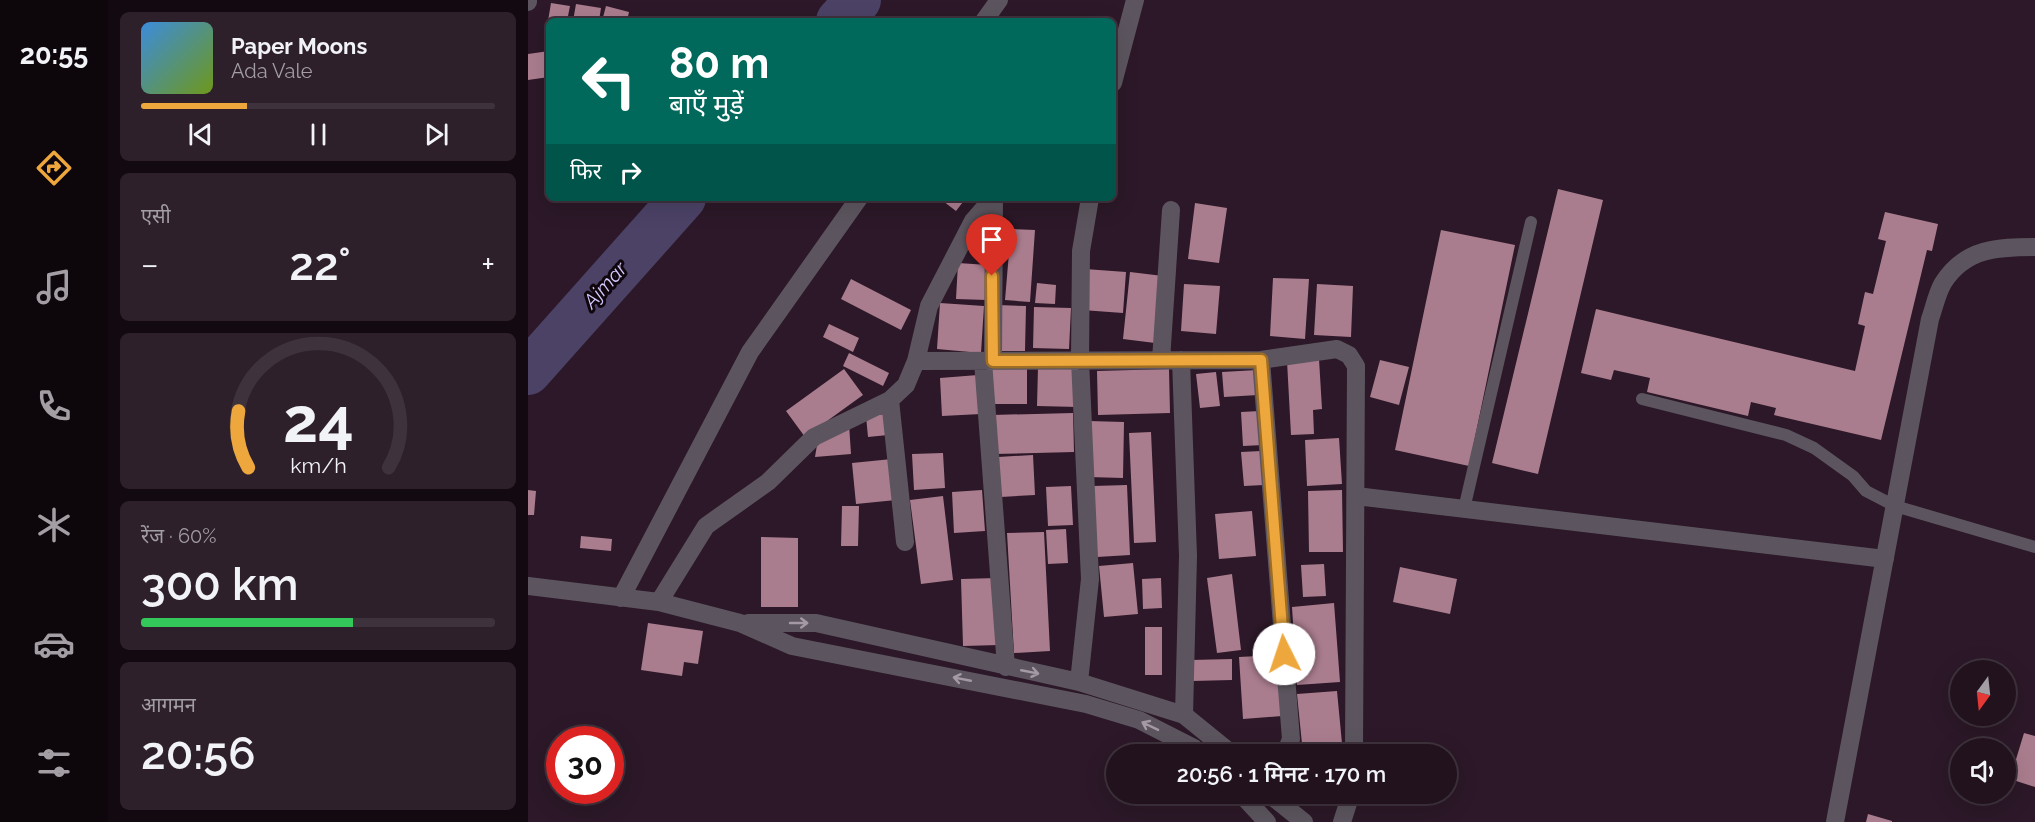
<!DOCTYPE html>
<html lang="hi">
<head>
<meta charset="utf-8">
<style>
	body { margin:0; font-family:Raleway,"Noto Sans Devanagari",sans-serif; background:#2d202b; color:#f1f3f6; height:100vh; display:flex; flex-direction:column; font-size:22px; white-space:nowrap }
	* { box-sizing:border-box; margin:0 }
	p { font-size:20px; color:#a29ea4 }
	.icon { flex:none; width:33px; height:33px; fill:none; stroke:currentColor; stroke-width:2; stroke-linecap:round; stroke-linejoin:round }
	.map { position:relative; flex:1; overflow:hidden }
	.panel { display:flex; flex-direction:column; gap:12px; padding:12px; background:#120a10; width:420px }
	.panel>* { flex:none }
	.hud { position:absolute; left:18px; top:18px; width:570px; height:183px; border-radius:9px; box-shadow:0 6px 24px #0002,0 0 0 2px #3e323c; background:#00695c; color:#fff; overflow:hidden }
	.needle { width:39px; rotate:195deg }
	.tools { position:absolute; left:1422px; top:660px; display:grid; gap:12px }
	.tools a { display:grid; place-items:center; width:66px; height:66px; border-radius:50%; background:#21121e; box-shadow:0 6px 24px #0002,0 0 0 2px #3e323c; font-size:30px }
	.speed { position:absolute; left:18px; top:726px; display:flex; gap:12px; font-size:30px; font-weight:700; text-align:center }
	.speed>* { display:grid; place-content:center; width:78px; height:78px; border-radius:50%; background:#21121e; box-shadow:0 6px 24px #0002,0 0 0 2px #3e323c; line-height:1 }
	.speed .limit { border:9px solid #d22; background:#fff; color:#111 }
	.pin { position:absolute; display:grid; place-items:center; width:51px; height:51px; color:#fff; margin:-62px -26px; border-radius:50% 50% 50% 0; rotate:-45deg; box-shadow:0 0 6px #0007 }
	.pin .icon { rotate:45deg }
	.me { position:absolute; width:66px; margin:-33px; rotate:356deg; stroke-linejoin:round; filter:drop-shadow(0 0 4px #0008) }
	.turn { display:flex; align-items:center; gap:21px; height:126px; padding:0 24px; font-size:27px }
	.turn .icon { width:78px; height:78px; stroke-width:2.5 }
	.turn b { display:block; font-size:42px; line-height:51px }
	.then { display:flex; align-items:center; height:57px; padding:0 24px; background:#0003; gap:12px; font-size:22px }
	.big { font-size:45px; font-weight:600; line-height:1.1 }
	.panel .tile { flex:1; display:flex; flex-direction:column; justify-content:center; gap:9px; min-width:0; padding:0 21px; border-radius:9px; background:#2d202b }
	.panel .dial { align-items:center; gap:0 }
	.dial svg { height:156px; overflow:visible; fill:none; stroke:#3e323c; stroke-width:7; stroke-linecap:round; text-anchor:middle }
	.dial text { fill:#f1f3f6; stroke:none }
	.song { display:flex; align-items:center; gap:18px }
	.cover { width:72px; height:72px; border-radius:9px; background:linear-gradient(135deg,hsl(210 70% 55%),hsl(80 70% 35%)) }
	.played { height:6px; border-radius:3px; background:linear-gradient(90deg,#eea73c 30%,#3e323c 30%) }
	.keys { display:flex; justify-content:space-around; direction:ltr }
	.heat { display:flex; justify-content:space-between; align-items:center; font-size:33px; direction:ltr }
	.charge { height:9px; border-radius:4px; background:linear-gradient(90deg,#34c759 60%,#3e323c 0) }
	.trip { position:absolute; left:578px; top:744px; width:351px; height:60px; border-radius:30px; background:#21121e; box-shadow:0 6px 24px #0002,0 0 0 2px #3e323c; font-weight:600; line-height:60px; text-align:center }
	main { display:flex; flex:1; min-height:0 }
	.tab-bar { display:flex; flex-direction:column; width:108px; justify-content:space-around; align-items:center; background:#0d070c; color:#a29ea4 }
	.tab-bar .icon { width:42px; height:42px }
	.tab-bar .selected { color:#eea73c }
	.tab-bar b { font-size:27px; color:#f1f3f6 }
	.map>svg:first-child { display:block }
</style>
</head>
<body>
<main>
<nav class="tab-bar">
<b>20:55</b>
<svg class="icon selected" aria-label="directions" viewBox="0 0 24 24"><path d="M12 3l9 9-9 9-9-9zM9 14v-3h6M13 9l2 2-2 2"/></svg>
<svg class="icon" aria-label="music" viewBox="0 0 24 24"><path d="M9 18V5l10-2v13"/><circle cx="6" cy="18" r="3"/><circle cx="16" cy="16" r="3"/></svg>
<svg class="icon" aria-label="phone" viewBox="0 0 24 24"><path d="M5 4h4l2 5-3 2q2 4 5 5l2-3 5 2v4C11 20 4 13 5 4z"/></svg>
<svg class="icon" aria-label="climate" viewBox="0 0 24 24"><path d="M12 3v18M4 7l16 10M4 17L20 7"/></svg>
<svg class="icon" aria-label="car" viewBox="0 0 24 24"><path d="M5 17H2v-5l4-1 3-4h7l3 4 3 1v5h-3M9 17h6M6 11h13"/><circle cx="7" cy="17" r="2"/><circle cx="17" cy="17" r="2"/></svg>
<svg class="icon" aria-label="filters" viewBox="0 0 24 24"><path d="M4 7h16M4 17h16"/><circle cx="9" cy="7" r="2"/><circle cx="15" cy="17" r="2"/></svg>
</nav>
<section class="panel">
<div class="tile">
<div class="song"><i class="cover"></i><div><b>Paper Moons</b><p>Ada Vale</p></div></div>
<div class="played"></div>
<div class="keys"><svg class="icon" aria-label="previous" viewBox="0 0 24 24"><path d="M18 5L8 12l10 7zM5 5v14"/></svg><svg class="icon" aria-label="pause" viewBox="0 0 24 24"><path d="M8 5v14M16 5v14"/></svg><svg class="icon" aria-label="next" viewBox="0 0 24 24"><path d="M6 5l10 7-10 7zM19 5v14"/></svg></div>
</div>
<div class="tile"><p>एसी</p>
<div class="heat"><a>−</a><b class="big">22°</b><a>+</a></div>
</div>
<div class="tile dial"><svg viewBox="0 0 100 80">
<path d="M14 69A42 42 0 1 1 86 69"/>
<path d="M14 69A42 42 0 0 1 9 40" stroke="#eea73c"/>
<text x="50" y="56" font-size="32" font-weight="700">24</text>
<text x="50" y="72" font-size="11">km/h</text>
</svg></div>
<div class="tile"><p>रेंज · 60%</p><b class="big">300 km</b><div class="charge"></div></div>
<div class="tile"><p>आगमन</p><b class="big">20:56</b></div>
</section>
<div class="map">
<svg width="1507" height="822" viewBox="0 0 1507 822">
	<rect width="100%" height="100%" fill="#2c1828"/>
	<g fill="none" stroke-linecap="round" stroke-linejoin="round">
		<path stroke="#4b4266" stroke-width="46" d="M311,21L330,0
			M0,372L155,198"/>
	</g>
	<path fill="#aa7d8e" d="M23,3L42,6L39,21H20Z
		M48,4L73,8L71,21H45Z
		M78,6L101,12L99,21H74Z
		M21,51V77L0,80V54Z
		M1030,189L1075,200L1010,474L964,463Z
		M411,198H438L428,211Z
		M667,203L699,208L691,263L660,259Z
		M1357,212L1410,224L1404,251L1399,250L1353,440L1246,415L1248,408L1223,402L1220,416L1119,392L1122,378L1086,370L1083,380L1053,373L1068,309L1327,371L1337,326L1330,324L1337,292L1345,294L1358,241L1350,239Z
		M483,229L507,230L502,302L477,300Z
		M913,230L987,245L941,466L867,450Z
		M430,263L460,265L459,300L428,299Z
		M557,269L598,272L595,313L554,310Z
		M602,272L635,276L627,343L595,339Z
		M745,278L781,279L777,339L742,336Z
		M323,279L383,310L373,330L313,299Z
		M509,283L528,285L527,304L507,303Z
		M656,284L692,286L688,334L653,331Z
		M789,284L825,286L823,337L786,335Z
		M412,303L456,306L453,353L409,349Z
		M469,305L498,306L497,351H468Z
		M506,307L543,308L541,349L505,348Z
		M301,324L331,338L325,352L295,337Z
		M321,353L361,373L355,386L315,366Z
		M791,359L794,409L785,410L786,434L763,435L759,361Z
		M852,360L881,367L871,405L842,397Z
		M459,365H499V404H461Z
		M510,367H550V407L509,406Z
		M316,369L335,395L277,437L258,411Z
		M641,369L642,413L570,415L569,371Z
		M729,370L730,395L696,397L694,372Z
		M688,372L692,406L672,408L668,374Z
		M450,375L453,414L414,416L412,378Z
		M732,411L735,445L715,446L713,412Z
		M545,413L546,452L465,454L464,415Z
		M358,414L360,435L340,437L338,416Z
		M561,421L596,422L595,478L560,477Z
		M321,424L323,454L287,457L290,439Z
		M623,432L628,542L606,543L601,433Z
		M811,438L814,484L779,486L777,440Z
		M733,451L736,485L716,486L713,452Z
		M415,453L417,488L386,490L384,454Z
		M505,455L507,495L473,497L470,457Z
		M364,459L368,500L328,504L324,463Z
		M599,485L602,555L569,557L565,486Z
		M543,486L545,525L520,526L518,487Z
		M0,490L8,491L6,515H0Z
		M454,490L457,531L426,533L424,492Z
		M814,490L815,552H781L780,491Z
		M415,496L425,580L393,584L382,500Z
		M314,506H331L330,546H313Z
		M724,511L728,556L691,559L687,514Z
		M538,529L540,563L520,564L518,530Z
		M516,532L522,651L486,653L479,533Z
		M53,536L84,539L83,551L52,548Z
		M233,537L270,538V607H233Z
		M605,563L610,614L576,617L571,566Z
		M796,564L798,596L775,597L773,565Z
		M872,567L929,579L922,614L865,602Z
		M704,574L713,650L689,653L679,578Z
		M469,578L471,645L435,646L433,579Z
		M633,578L634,608L615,609L614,579Z
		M806,603L812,682L769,685L764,607Z
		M120,623L175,631L170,664L156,662L154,676L113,670Z
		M617,627H634V675H617Z
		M749,655L754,716L715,719L711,657Z
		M704,659V680L664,681L663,660Z
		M809,691L815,754H775L769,694Z
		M1496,733L1507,736V787L1482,779Z
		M1340,814L1364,821V822H1338Z"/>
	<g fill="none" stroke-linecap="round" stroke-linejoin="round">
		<path stroke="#5c555f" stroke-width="12" d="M1114,399L1258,435L1286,448L1325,476L1338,491L1367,506L1507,547
			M936,509L1003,222"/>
		<path stroke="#5c555f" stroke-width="18" d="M0,2V0
			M456,21L471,0
			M585,83L607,0
			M633,360L643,210
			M653,360L660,556L656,715
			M733,360L763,739L757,754
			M388,361L401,306L445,221L465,198
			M455,361L478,667
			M465,361L466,198
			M362,400L377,542
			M828,496L1357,559
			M0,586L131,602L212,623L264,646L558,704L611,720L666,748L673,754
			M93,598L222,352L331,198
			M131,602L178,526L240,482L286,437L362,400L378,385L388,361L733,360L809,349L821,355L828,366L826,754
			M220,623H288L551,682L656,715L704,754
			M551,682L562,579L552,360L553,251L562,198
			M713,794L739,822
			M741,794L776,822
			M814,822L823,794
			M1307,822L1402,319C1406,308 1409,293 1415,283C1437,248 1470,247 1507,247"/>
	</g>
	<defs><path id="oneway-shaft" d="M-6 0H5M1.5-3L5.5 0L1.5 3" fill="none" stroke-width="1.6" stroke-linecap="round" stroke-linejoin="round" transform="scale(1.5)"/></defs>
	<g stroke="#a499a4">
		<use href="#oneway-shaft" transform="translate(271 623)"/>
		<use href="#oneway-shaft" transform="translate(502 672) rotate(11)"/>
		<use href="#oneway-shaft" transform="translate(434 679) rotate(-169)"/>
		<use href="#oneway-shaft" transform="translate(622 726) rotate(-154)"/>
	</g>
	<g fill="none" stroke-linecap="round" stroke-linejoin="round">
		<defs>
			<path id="route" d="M464,276L465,361L733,360L756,654"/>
		</defs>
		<use href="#route" stroke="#9b6d27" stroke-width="15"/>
		<use href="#route" stroke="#eea73c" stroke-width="10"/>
	</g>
	<g text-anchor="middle" stroke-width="6" stroke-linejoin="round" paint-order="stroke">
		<g font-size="20" font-style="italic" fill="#d5c9fd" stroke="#0f070d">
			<text transform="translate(77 285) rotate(-48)" y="7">Ajmar</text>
		</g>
	</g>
</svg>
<div class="tools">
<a><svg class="needle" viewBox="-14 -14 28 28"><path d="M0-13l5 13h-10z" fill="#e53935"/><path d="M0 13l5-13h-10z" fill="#a29ea4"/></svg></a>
<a><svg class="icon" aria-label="sound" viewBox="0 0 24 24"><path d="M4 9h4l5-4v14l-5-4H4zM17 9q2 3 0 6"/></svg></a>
</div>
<div class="speed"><div class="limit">30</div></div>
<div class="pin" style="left:464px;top:276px;background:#d93025"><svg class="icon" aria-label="arrive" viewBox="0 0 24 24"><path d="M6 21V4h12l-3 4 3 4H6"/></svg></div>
<svg class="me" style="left:756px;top:654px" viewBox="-20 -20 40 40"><circle r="19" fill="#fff"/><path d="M0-13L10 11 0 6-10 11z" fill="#eea73c"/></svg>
<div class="trip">20:56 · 1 मिनट · 170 m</div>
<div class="hud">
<div class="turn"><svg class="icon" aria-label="left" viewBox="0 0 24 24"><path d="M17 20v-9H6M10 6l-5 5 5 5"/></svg><div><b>80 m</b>बाएँ मुड़ें</div></div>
<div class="then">फिर<svg class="icon" aria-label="right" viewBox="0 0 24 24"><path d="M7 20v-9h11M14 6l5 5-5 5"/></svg></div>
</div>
</div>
</main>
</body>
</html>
